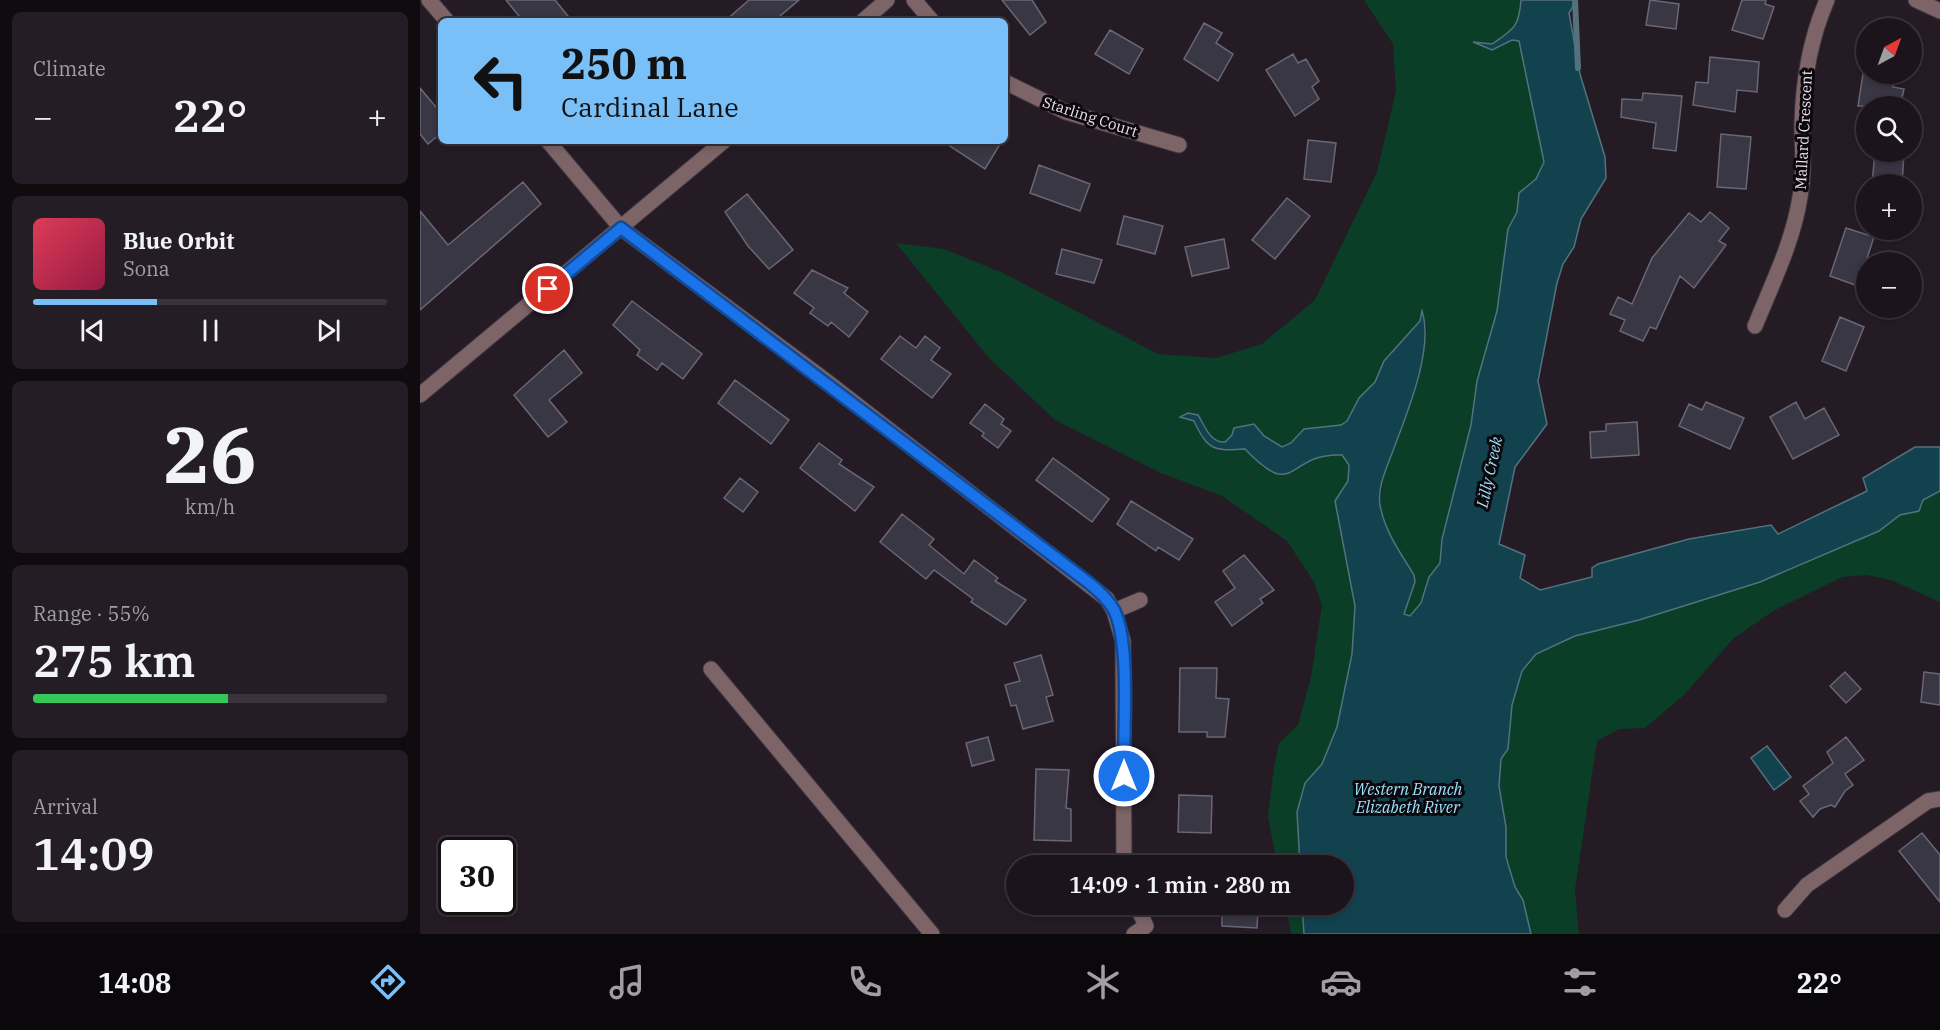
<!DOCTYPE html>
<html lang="en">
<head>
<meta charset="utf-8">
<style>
	body { margin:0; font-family:"IBM Plex Serif",serif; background:#251d25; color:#f1f3f6; height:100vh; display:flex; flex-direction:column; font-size:22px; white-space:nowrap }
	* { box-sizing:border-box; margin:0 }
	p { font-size:20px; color:#a09ea3 }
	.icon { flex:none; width:33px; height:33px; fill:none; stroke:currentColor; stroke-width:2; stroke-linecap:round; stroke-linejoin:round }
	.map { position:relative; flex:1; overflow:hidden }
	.sheet { display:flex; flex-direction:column; gap:12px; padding:12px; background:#0f0b0f; width:420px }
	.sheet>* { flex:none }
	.top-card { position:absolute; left:18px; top:18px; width:570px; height:126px; border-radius:9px; box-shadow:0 3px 9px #0003,0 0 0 2px #3a333b; background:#79bff8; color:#111; overflow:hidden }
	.needle { width:39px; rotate:41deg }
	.controls { position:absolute; left:1436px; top:18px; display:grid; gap:12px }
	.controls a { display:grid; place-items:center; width:66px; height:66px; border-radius:50%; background:#1c141c; box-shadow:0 3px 9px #0003,0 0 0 2px #3a333b; font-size:30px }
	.speed { position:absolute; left:18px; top:837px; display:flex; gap:12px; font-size:30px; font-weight:700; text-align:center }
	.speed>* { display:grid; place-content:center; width:78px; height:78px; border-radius:50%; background:#1c141c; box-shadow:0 3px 9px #0003,0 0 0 2px #3a333b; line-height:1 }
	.speed .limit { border:3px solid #111; border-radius:9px; background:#fff; color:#111 }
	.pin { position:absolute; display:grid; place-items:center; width:51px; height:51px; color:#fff; margin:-26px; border:3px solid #fff; border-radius:50%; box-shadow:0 2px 6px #0007 }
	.me { position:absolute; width:66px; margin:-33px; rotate:0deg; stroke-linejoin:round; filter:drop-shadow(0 0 4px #0008) }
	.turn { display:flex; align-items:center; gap:21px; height:126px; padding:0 24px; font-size:27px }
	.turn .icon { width:78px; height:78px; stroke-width:2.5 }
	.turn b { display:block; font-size:42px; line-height:51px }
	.big { font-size:45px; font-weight:600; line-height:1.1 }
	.sheet .widget { flex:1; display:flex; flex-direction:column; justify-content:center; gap:9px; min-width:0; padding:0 21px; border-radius:9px; background:#251d25 }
	.sheet .dial { align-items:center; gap:0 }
	.dial b { font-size:78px; line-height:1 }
	.song { display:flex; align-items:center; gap:18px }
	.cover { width:72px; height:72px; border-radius:9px; background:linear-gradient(135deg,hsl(350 70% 55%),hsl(340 70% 35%)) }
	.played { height:6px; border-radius:3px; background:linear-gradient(90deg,#79bff8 35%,#3a333b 35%) }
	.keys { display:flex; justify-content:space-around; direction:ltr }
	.heat { display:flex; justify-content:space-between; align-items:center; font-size:33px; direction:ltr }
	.charge { height:9px; border-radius:4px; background:linear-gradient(90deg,#34c759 55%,#3a333b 0) }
	.trip { position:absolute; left:586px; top:855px; width:348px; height:60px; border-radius:30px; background:#1c141c; box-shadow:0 3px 9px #0003,0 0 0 2px #3a333b; font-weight:600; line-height:60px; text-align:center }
	.menu { display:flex; height:96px; justify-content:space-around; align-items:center; background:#0b080b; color:#a09ea3 }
	.menu .icon { width:42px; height:42px }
	.menu .current { color:#79bff8 }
	.menu b { font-size:27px; color:#f1f3f6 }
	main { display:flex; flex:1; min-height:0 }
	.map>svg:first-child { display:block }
</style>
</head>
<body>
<main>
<section class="sheet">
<div class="widget"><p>Climate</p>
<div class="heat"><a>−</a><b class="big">22°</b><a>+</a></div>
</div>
<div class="widget">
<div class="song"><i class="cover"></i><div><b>Blue Orbit</b><p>Sona</p></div></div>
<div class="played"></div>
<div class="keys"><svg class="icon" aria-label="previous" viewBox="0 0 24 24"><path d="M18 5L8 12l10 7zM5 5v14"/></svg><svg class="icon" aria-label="pause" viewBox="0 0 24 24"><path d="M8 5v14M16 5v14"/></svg><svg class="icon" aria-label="next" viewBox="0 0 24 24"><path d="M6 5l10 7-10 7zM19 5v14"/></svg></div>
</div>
<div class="widget dial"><b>26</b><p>km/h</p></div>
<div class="widget"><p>Range · 55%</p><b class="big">275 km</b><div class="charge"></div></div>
<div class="widget"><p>Arrival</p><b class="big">14:09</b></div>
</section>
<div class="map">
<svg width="1520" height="934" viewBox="0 0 1520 934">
	<rect width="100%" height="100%" fill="#251b25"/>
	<path fill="#0a3e27" d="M944,0H1101C1099,28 1094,29 1072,44L1056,42L1072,50L1092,40H1099L1124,162L1116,179L1099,193L1097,212L1088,229L1077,310L1057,381L1051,425L1022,539L1020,563L1009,577L1001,604L989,616L984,614L995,582L994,575L967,532L960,503L964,475L985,420L1000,367L1007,327L1002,312L1000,321L964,361L955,382L939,398L927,421L921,425L884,429L871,443L862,447L844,436L834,424L812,435L805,442C790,443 785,426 778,415L761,417L774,421L782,438L799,451L825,449L843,468L866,475C885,463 899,454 922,455L929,465L928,481L915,501L935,606L932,655L917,727L902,764L885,783L877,812L880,865H857L848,816L854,767L859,743L878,725L891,677L902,605L894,582L867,541L802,496L741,473L635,420L569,358L476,243L524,249L583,273L738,354L796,358L842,344L895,300L957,172L976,91L973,44Z
		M1520,491V602L1471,580L1447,575L1422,577L1353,611L1313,639L1264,695L1225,728L1199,729L1177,741L1155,890L1159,934H1111L1103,900L1095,887L1086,857V827L1079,786L1081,759L1088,749L1092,705L1102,671L1116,654L1155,636L1219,620L1340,582L1459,531L1480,515L1499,511L1503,500Z
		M866,905H882L884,934H871Z"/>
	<path fill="#13424f" stroke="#53727d" stroke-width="1.5" d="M1101,0H1157L1149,13L1160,74L1185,157L1186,178L1161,219L1154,247L1143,264L1137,283L1118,381L1127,424L1095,467L1079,544L1105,555L1100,578L1120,590L1172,577V568L1178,564L1269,539L1351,525L1358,534L1447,491L1443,478L1495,447H1520V491L1503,500L1499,511L1480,515L1459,531L1340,582L1219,620L1155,636L1116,654L1102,671L1092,705L1088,749L1081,759L1079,786L1086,827V857L1095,887L1103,900L1111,934H884L882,905L924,904V866L880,865L877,812L885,783L902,764L917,727L932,654L935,606L915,501L928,481L929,465L922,455C866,452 877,504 825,449C794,451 788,451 774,421L760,417L768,413L778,415C785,426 790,443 805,442L812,435L814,428L834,424L844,436L862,447L871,443L884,429L921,425L927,421L939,398L955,382L964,361L1000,321L1002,311C1014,348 988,411 974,448C968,465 957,486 960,505C965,532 980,552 994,575L995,582L984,614L990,616L1001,603L1009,577L1020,563L1022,539L1051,425L1057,381L1077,311L1088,229L1097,212L1099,193L1116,179L1124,162L1099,41L1092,40L1072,50L1053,42L1072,44C1094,29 1099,27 1101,0Z
		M1347,746L1371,777L1354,790L1331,758Z"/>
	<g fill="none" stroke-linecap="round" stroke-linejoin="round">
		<path stroke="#53727d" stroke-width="6" d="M1155,0L1158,68"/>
	</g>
	<path fill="#3a3745" stroke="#696675" stroke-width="1.5" d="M86,0H135L152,21H103Z
		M329,0H379L354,21H305Z
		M582,0H612L626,22L610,35Z
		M1230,0L1259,4L1256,29L1226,25Z
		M1322,0H1346L1345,4L1354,7L1343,39L1312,30Z
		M784,23L802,33L796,43L813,54L798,81L764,59Z
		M690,30L723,49L709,74L675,54Z
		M873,54L878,63L886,59L899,81L892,87L899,99L875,116L846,70Z
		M1290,57L1339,62L1337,92L1317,90L1315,112L1273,105L1276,82L1288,83Z
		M1443,74H1475L1473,87L1484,89L1480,106H1438Z
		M0,88L21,113V133L8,144L0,134Z
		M1223,93L1262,96L1256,151L1233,148L1236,123L1201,117L1202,99L1222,100Z
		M1301,134L1331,137L1326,189L1297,187Z
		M888,140L916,143L911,182L884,179Z
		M522,141H582L565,169Z
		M1455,152L1484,153L1482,184H1452Z
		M619,165L670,184L660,211L610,193Z
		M103,182L121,204L0,310V211L28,245Z
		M327,194L373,250L349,269L328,246L305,212Z
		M867,198L890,216L855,259L832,240Z
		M1290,212L1309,228L1299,241L1306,245L1274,288L1260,276L1236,329L1230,327L1223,341L1200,331L1205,320L1190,314L1198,297L1212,304L1232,258L1269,213L1281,222Z
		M704,216L743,226L735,254L697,244Z
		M1426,228L1454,237L1438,286L1410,276Z
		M804,239L809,268L772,276L765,247Z
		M642,249L682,260L674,283L636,274Z
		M392,270L428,288L424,293L448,312L429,337L411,322L408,326L390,313L394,308L374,293Z
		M212,301L282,354L263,379L242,363L237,370L217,355L220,350L193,325Z
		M1420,317L1444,327L1426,371L1402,361Z
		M480,336L496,348L505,336L520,348L511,360L531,374L512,398L461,359Z
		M144,350L162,373L129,400L147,422L128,437L94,395Z
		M315,380L369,420L351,444L298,403Z
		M1286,402L1324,418L1310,449L1259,426L1269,404L1282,410Z
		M1376,402L1385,419L1404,408L1419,435L1373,459L1350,417Z
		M565,404L584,419L581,424L591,431L578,448L562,436L564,433L550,423Z
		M1217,422L1219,455L1171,458L1170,432L1186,431V424Z
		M399,443L422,460L419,464L454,487L435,511L380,468Z
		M633,458L689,499L672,522L616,480Z
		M320,478L338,492L323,512L304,498Z
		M711,501L773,539L759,560L738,547L736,551L697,524Z
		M482,514L514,539L509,545L544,574L554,560L578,578L575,581L606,600L586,625L551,602L553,599L514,570L506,579L460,542Z
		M824,555L854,590L840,599L843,603L812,626L795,602L815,588L803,571Z
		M621,655L633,695L626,697L633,721L603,729L596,705L591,706L585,685L600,681L594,663Z
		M760,668H797L796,698L809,699L805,737H787V732H759Z
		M1425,672L1441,689L1426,703L1410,686Z
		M1504,672L1520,674V705L1501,702Z
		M568,737L574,760L552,766L546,743Z
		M1426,737L1444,760L1425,774L1433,785L1425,791L1415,807L1411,805L1400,809L1393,817L1380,801L1389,794L1383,786L1413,763L1407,752Z
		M616,769L649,770L646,808L651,809V841L614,840Z
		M759,795L792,796L791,833L758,832Z
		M1502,833L1520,855V902L1479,851Z
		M802,904H832V910H838L837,928L802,926Z"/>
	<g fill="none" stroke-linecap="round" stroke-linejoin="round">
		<defs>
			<path id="minor" d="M9,0L27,21
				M494,0L512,21
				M1496,0L1520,11
				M443,21L467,0
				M585,82L646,112L759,145
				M128,141L201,228L405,380L687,599L694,611L703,641L704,866
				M1335,326C1352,284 1373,242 1380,197C1385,172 1382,149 1382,124C1383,82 1390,39 1407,0
				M0,395L304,141
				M694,611L720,600
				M291,669L512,934
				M1365,910L1387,885L1508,801L1520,799
				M714,934L726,926L716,904"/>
		</defs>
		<use href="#minor" stroke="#403740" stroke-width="17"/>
		<use href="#minor" stroke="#7c6467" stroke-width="15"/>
	</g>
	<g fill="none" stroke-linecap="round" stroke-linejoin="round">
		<defs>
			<path id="route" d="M128,289L201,228L669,583C679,591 688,599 694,610C711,643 703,735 704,776"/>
		</defs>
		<use href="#route" stroke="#114b97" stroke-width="15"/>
		<use href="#route" stroke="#1a73e8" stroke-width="10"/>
	</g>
	<g text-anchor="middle" stroke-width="6" stroke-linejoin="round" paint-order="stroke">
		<g font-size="15" fill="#e8e1e8" stroke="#0b070c">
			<text transform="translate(670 117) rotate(18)" y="5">Starling Court</text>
			<text transform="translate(1384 130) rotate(-87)" y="5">Mallard Crescent</text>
		</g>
		<g font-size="16" font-style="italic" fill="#9ae2fa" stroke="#0b070c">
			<text transform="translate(1069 472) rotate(-78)" y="6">Lilly Creek</text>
			<text x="988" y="795">Western Branch<tspan x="988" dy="18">Elizabeth River</tspan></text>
		</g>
	</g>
</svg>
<div class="controls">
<a><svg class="needle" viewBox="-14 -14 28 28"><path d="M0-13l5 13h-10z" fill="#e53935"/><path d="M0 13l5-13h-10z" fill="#a09ea3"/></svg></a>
<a><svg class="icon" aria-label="search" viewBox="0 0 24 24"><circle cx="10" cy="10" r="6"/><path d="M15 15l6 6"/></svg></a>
<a>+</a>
<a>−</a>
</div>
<div class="speed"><div class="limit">30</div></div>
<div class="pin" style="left:128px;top:289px;background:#d93025"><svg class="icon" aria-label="arrive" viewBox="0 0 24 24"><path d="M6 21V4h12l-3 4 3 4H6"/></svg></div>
<svg class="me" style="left:704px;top:776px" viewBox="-20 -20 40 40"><circle r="17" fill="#1a73e8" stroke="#fff" stroke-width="3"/><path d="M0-11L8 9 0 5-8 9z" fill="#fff"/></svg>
<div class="trip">14:09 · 1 min · 280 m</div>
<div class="top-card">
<div class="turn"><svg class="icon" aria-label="left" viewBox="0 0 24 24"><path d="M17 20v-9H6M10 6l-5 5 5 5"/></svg><div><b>250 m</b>Cardinal Lane</div></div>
</div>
</div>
</main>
<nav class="menu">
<b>14:08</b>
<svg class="icon current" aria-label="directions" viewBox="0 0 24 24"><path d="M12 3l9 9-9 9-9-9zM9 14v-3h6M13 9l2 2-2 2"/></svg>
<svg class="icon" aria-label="music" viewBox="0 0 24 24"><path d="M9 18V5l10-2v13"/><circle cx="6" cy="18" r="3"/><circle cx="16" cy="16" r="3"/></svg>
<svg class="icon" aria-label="phone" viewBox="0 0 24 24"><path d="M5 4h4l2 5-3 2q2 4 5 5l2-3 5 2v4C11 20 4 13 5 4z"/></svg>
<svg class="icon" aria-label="climate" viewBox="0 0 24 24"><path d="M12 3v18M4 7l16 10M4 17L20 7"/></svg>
<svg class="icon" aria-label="car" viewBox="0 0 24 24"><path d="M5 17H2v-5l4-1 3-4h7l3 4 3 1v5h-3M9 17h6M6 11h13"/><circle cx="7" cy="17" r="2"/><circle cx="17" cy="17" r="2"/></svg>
<svg class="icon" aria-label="filters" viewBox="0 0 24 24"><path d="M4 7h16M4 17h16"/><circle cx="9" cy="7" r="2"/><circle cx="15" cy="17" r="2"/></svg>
<b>22°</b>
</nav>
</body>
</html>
